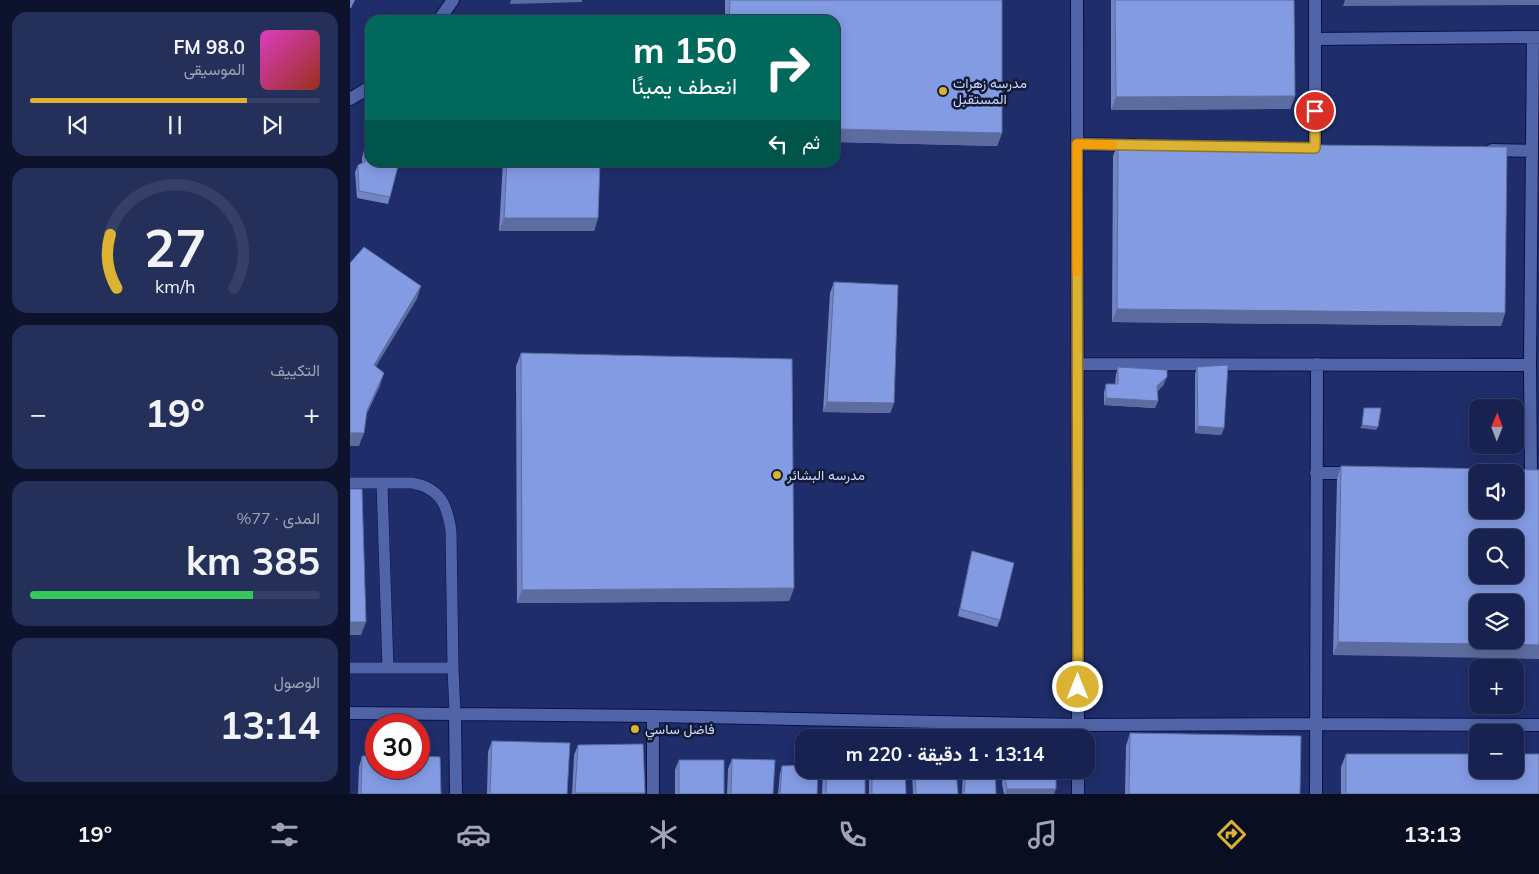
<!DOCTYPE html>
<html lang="ar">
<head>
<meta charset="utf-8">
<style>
	body { margin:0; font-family:Mulish,Vazirmatn,sans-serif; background:#242f5a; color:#f1f3f6; direction:rtl; height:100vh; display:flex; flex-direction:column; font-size:19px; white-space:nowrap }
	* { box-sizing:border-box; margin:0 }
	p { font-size:16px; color:#9ea4b7 }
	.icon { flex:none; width:28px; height:28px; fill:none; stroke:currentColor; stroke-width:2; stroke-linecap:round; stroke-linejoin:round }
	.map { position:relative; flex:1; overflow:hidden; direction:ltr }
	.drawer { display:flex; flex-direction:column; gap:12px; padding:12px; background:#0d132c; width:350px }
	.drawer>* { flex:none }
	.hud { position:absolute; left:15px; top:15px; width:475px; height:152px; border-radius:15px; box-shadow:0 2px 12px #0003,0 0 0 1px #363f67; direction:rtl; background:#00695c; color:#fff; overflow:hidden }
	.needle { width:32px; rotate:1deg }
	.controls { position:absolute; left:1119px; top:399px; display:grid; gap:10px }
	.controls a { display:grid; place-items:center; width:55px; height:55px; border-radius:10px; background:#172250; box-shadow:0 2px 12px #0003,0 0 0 1px #363f67; font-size:25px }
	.speed { position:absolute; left:15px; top:714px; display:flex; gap:10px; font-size:25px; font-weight:700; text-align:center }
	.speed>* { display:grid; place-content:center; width:65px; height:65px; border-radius:50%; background:#172250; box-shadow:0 2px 12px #0003,0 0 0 1px #363f67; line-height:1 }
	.speed .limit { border:8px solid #d22; background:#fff; color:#111 }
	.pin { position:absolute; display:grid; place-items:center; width:42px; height:42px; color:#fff; margin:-21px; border:2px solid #fff; border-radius:50%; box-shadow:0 1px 5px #0007 }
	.me { position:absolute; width:55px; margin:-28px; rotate:0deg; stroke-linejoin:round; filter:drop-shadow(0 0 4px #0008) }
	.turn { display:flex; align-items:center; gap:18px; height:105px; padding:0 20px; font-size:22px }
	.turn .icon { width:65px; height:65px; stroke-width:2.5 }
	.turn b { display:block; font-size:35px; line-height:42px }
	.then { display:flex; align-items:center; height:48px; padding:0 20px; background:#0003; gap:10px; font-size:19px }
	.big { font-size:38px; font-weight:700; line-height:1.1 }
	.drawer .tile { flex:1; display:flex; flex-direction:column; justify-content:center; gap:8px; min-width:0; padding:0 18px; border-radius:15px; background:#242f5a }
	.drawer .dial { align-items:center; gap:0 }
	.dial svg { height:130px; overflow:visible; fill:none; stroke:#363f67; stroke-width:7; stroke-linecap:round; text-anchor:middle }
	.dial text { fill:#f1f3f6; stroke:none }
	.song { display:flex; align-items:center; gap:15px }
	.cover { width:60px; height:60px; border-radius:8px; background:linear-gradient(135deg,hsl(310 70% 55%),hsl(10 70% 35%)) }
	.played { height:5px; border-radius:2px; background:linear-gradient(90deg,#dcb233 75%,#363f67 75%) }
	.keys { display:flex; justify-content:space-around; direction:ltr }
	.heat { display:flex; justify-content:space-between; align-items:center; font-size:28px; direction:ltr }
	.charge { height:8px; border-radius:4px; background:linear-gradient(90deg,#34c759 77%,#363f67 0) }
	.trip { position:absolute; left:445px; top:729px; width:300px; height:50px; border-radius:15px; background:#172250; box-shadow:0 2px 12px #0003,0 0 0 1px #363f67; font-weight:700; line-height:50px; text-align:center; direction:rtl }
	.menu { display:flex; height:80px; justify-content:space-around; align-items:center; background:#090e20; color:#9ea4b7 }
	.menu .icon { width:35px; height:35px }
	.menu .active { color:#dcb233 }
	.menu b { font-size:22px; color:#f1f3f6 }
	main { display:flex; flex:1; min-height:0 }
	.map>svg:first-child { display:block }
</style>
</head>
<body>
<main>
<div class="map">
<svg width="1189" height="794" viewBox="0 0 1189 794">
	<rect width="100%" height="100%" fill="#1f2d6a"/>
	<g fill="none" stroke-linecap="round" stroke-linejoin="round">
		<defs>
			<path id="service" d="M0,483H62C90,488 97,504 101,531L103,668
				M32,483L38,668
				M0,668H103L105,713"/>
			<path id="minor" d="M727,0L728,738
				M965,0V148
				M89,20L103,0
				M965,39L1189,37
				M0,99L20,87
				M727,144L784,145
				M1142,150L1182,151
				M727,364L1180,365
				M1181,472L1180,365L1183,37
				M966,473H1006
				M0,713L303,716L728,725L966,724L1189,725
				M105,713L106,794
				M728,770V794
				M303,794V716
				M966,794L967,364"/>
		</defs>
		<use href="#service" stroke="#0a114d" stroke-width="12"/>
		<use href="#minor" stroke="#0a114d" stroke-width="14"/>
		<use href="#service" stroke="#5064a7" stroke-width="11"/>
		<use href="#minor" stroke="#5064a7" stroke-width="12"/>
	</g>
	<path fill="#7185c2" d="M0,0H5L1,8H0Z
		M375,0H652V133L647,146L485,142V20H375Z
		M761,0H944L945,96L940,109L761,110Z
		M768,143L1155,313L1151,326L762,322L763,156Z
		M14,151L40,197L38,204L7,198L5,172L8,165L12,163V158Z
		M153,162H250L248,218L244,231H149Z
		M484,282L544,403L540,413L473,412L480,293Z
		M171,353L444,588L439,601L167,603L166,366Z
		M768,367L814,384L808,391V401L805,408L754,405V392L756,384H765L766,374Z
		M847,367L874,428L871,435L845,433V374Z
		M991,466L1189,470L983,655L987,479Z
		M622,551L650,620L647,627L608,616L620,558Z
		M780,733L950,794H775L776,746Z
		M142,741L217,794H137L138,752Z
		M228,745L295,793L294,794H222L224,755Z
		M996,754L1189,794H991V767Z
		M12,756L91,794H8L9,767Z
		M382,759L423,794H377L378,769Z
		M329,760L374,794H325V770Z
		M432,766L467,794H428L430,773Z
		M473,770H515V794H472Z
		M519,770H555L556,794H519Z
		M562,770H606L608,794H563Z
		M613,770H645L646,794H612Z
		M653,770H706L704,794H654L652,784Z"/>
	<path fill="#5c6c9e" d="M161,0H232V2L160,4Z
		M995,0H1189V5L993,6Z
		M945,96L940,109L761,110L766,97Z
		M485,129L652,133L647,146L485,142Z
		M154,218H248L244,231H149Z
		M71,286L67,299L19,378L24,365Z
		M767,309L1155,313L1151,326L762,322Z
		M34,373L30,386L12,424L17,411Z
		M817,377L814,384L805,393L807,386Z
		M756,398L808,401L805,408L754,405Z
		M477,402L544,403L540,413L473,412Z
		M1012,425L1028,427L1026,430L1010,428Z
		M848,426L874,428L871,435L845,433Z
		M0,433H14L9,446H0Z
		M444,588L439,601L167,603L172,590Z
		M0,622H16L11,635H0Z
		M988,642L1189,645V659L983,655Z
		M657,789H706L704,794H655Z
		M225,793H295L294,794H224Z"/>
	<path fill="#839be2" stroke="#5c6c9e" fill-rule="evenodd" d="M380,0H652V133L485,129V20H379Z
		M765,0H944L945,96L766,97Z
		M768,143L1157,147L1155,313L767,309Z
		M14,151L20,152V162H49L40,197L9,191L8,165L15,162Z
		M157,162H250L248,218H154Z
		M14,247L71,286L24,365L34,373L17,411L14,433H0V263Z
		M484,282L548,285L544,403L477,402Z
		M171,353L442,359L444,588L172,590Z
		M878,365L874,428L848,426L847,367Z
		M768,367L817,370V377L807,386L808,401L756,398V384H768Z
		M1014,408H1031L1028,427L1012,425Z
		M991,466L1189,470V645L988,642ZM1128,472H1165V510H1128ZM1128,538H1165V575H1128ZM1128,602H1165V640H1128Z
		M0,489H12L16,622H0Z
		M622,551L664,563L650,620L610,609Z
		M780,733L951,736L950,794H779Z
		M462,734L509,736V738H462Z
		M142,741L220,743L217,794H140Z
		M293,744L295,793H225L228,745Z
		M996,754H1128V770H1165V754H1189V794H996Z
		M12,756H26V768H69V756L90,757L91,794H11Z
		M382,759L425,760L423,794H381Z
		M329,760H374V794H329Z
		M454,765V770H468L467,794H430L432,766Z
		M477,770H515V794H476Z
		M522,770H555L556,794H522Z
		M565,770H606L608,794H566Z
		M616,770H645L646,794H614Z
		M655,770H706V789H657L655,777Z"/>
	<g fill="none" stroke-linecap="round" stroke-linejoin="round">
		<defs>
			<path id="route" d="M728,687L727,144L965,148V111"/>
		</defs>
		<use href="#route" stroke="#8f7421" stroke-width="12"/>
		<use href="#route" stroke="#dcb233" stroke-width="9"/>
		<path stroke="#f59e0b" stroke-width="9" d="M727,272V144L763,145"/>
	</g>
	<g fill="#dcb233" stroke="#121a35" stroke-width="2">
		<circle cx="593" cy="91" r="5"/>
		<circle cx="427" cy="475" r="5"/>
		<circle cx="285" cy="729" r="5"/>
	</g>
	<g text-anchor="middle" stroke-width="5" stroke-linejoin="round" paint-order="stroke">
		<g font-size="14" fill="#cbd8fe" stroke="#121a35" text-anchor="start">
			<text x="603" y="88">مدرسه زهرات<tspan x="603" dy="16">المستقبل</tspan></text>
			<text x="437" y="480">مدرسه البشائر</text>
			<text x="295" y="734">فاضل ساسي</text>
		</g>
	</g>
</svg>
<div class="controls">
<a><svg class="needle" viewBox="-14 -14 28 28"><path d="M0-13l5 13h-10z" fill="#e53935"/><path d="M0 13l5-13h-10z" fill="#9ea4b7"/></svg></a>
<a><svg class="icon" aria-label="sound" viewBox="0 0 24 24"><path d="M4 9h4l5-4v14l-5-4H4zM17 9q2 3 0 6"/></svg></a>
<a><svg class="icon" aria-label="search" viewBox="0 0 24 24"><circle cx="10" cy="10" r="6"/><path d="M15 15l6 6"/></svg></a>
<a><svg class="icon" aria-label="layers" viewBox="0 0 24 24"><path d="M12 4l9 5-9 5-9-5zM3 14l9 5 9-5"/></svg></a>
<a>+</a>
<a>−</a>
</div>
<div class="speed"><div class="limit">30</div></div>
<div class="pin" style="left:965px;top:111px;background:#d93025"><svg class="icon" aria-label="arrive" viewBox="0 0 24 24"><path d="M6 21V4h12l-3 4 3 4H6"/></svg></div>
<svg class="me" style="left:728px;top:687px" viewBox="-20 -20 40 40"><circle r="17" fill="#dcb233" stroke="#fff" stroke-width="3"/><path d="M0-11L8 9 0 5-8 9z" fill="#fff"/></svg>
<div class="trip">13:14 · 1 دقيقة · 220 m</div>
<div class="hud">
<div class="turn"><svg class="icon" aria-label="right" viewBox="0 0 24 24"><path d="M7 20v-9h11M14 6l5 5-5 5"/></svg><div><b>150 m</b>انعطف يمينًا</div></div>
<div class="then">ثم<svg class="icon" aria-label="left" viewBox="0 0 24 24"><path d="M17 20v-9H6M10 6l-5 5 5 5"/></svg></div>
</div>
</div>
<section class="drawer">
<div class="tile">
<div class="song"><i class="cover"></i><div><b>98.0 FM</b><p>الموسيقى</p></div></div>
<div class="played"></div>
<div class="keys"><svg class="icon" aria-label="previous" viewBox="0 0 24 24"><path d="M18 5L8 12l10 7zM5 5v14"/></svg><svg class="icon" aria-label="pause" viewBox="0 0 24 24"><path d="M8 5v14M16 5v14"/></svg><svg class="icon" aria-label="next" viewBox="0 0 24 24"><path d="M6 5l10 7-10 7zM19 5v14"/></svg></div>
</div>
<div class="tile dial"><svg viewBox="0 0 100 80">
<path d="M14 69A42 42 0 1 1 86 69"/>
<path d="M14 69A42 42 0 0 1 10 36" stroke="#dcb233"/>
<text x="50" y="56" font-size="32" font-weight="700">27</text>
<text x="50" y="72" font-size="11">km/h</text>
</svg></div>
<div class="tile"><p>التكييف</p>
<div class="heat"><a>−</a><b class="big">19°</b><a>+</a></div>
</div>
<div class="tile"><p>المدى · 77%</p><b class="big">385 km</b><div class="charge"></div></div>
<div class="tile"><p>الوصول</p><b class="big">13:14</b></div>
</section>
</main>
<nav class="menu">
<b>13:13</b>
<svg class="icon active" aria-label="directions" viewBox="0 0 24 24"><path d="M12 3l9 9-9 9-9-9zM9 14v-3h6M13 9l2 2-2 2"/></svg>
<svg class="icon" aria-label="music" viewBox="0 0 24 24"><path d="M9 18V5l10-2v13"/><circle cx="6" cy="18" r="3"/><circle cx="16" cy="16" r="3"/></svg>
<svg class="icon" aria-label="phone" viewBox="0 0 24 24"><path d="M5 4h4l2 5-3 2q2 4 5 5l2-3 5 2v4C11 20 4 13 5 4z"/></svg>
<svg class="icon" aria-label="climate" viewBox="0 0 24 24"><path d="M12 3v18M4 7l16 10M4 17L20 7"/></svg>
<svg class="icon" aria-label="car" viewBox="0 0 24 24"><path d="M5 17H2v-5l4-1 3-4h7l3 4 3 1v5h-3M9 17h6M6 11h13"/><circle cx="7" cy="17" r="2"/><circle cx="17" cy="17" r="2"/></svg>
<svg class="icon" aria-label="filters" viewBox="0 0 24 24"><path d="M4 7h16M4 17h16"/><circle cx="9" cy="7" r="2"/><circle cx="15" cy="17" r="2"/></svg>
<b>19°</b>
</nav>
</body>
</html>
